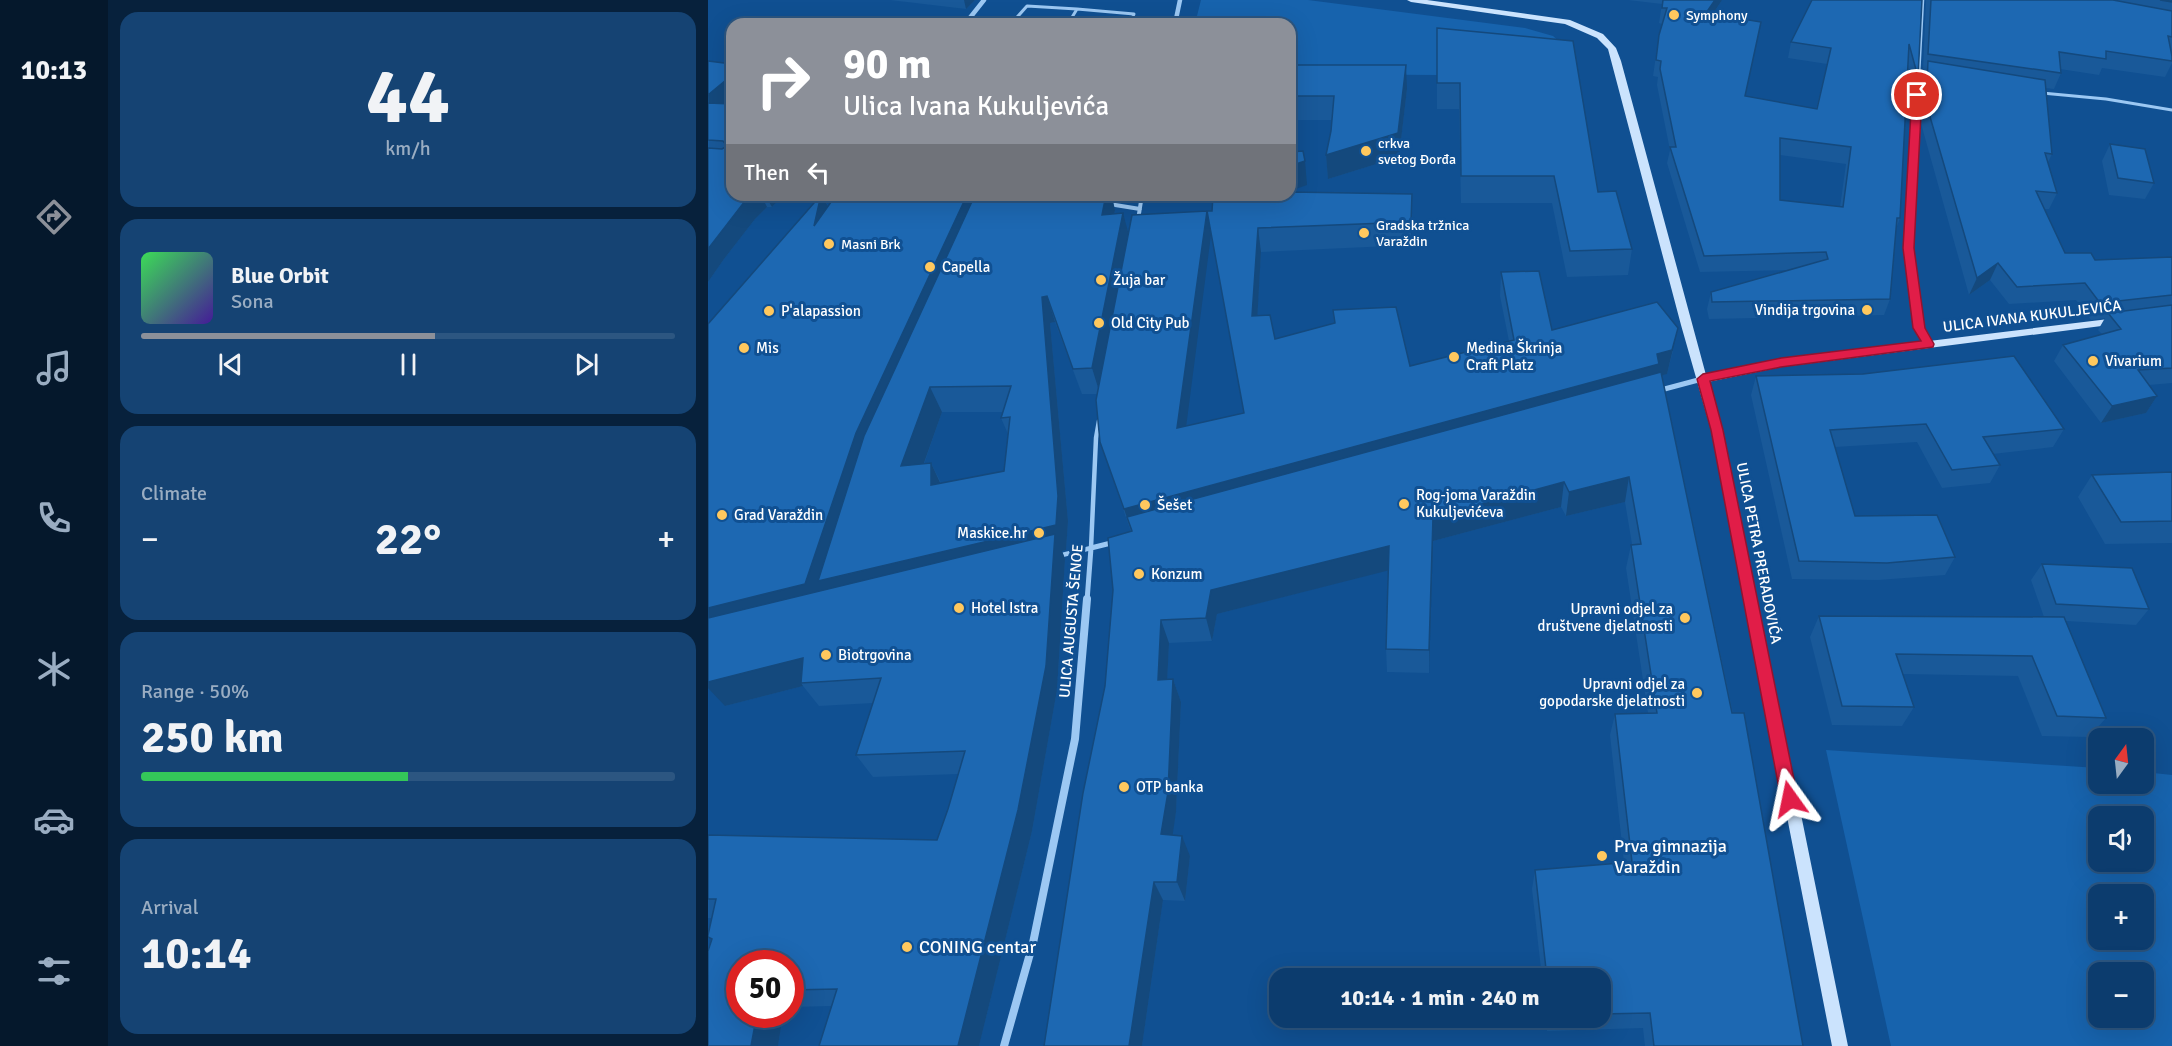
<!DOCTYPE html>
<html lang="en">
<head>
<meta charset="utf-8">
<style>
	body { margin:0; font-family:Signika,sans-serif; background:#154373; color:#f1f3f6; height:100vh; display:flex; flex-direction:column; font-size:22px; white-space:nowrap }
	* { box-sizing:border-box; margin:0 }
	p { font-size:20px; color:#9aadc2 }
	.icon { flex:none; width:33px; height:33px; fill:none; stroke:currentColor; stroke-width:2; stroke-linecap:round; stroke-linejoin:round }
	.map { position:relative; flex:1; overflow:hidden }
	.panel { display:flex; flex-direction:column; gap:12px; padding:12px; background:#07213c; width:600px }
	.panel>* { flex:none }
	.banner { position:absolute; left:18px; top:18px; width:570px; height:183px; border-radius:18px; box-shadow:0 6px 24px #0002,0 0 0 2px #2c5681; background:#8c9099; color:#fff; overflow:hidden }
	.needle { width:39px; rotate:15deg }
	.fabs { position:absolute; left:1380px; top:728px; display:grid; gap:12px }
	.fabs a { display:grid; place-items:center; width:66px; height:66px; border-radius:12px; background:#0c3c6e; box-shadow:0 6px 24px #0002,0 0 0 2px #2c5681; font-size:30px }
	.speed { position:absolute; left:18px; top:950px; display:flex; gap:12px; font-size:30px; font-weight:700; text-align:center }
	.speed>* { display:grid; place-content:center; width:78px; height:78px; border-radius:50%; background:#0c3c6e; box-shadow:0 6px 24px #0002,0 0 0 2px #2c5681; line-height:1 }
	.speed .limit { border:9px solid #d22; background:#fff; color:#111 }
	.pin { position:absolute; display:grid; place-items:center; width:51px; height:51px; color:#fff; margin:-26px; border:3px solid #fff; border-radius:50%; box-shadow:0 2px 6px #0007 }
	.me { position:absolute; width:66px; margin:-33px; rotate:348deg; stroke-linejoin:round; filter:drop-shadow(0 0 4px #0008) }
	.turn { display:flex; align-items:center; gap:21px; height:126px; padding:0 18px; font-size:27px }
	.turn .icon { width:78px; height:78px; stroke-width:2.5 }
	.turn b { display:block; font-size:42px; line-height:51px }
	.then { display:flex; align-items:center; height:57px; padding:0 18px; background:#0003; gap:12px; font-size:22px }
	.big { font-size:45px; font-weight:700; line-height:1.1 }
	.panel .widget { flex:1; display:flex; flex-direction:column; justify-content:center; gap:9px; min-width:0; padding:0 21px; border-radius:18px; background:#154373 }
	.panel .dial { align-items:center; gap:0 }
	.dial b { font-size:78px; line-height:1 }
	.song { display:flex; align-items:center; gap:18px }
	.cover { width:72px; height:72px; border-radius:9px; background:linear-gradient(135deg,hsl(130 70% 55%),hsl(260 70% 35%)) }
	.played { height:6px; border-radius:3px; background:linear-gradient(90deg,#8c9099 55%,#2c5681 55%) }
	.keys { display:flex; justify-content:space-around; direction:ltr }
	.heat { display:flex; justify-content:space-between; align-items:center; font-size:33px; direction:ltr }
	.charge { height:9px; border-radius:4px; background:linear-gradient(90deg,#34c759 50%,#2c5681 0) }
	.trip { position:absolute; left:561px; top:968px; width:342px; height:60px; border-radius:18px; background:#0c3c6e; box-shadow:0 6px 24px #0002,0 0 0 2px #2c5681; font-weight:700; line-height:60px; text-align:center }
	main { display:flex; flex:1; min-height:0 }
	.menu { display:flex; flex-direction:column; width:108px; justify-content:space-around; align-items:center; background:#05182c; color:#9aadc2 }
	.menu .icon { width:42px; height:42px }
	.menu .active { color:#8c9099 }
	.menu b { font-size:27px; color:#f1f3f6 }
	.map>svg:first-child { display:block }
</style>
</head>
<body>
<main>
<nav class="menu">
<b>10:13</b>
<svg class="icon active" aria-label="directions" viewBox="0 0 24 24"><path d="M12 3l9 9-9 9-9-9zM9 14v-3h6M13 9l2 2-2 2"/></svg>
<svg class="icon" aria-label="music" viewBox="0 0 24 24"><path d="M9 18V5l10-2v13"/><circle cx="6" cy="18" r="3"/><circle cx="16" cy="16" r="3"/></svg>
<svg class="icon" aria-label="phone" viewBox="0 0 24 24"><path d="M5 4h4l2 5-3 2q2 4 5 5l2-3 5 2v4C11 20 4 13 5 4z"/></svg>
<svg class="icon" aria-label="climate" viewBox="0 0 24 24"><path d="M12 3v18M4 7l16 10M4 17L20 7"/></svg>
<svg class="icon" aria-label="car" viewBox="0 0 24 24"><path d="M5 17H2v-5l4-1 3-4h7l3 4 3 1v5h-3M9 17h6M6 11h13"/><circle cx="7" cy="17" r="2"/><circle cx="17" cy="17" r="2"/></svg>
<svg class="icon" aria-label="filters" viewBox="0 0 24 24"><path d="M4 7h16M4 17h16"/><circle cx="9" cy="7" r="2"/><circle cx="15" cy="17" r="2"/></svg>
</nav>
<section class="panel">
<div class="widget dial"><b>44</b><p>km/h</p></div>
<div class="widget">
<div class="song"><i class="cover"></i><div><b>Blue Orbit</b><p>Sona</p></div></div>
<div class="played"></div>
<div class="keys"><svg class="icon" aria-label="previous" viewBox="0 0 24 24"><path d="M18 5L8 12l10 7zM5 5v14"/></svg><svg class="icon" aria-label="pause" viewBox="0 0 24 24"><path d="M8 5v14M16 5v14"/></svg><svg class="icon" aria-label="next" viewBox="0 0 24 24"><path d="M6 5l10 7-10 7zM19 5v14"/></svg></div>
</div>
<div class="widget"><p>Climate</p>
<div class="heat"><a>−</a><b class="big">22°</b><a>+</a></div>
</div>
<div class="widget"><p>Range · 50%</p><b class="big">250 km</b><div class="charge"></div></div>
<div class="widget"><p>Arrival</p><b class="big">10:14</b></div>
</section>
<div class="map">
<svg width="1464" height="1046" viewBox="0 0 1464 1046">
	<rect width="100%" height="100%" fill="#105092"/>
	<path fill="#1763ad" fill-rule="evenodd" d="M493,0H600L817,28L845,36L853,43L729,54V75L582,74V24H487Z
		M1118,750L1390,768V783H1436V772L1464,775V1046H1183ZM1390,816H1436V861H1390ZM1390,894H1436V939H1390ZM1390,972H1436V1017H1390Z"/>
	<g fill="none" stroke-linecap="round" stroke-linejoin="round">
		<path stroke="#9cc8f3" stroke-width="3" d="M303,24L319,6L369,9
			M360,24L369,9L426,14L422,24
			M1334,93L1398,99L1464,110"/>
		<path stroke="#9cc8f3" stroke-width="4" d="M401,204L432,209
			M430,220L434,195"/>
		<path stroke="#9cc8f3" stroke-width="4.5" d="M350,556L383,548L388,438L391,421"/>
		<path stroke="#9cc8f3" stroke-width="4.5" d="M257,24L276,0
			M467,24L472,0
			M1203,260L1201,248L1214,0"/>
		<path stroke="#9cc8f3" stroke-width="5" d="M1202,259L1211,328L1220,344
			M949,391L994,379
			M379,601L383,548L407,542"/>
		<path stroke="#9cc8f3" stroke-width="8" d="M296,1046L325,943L367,739L379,599"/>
		<path fill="#cbe3fd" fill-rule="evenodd" d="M699,0H719L862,20L895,34L908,48L913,61L998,375L1073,359L1409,318L1414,321L1409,324L1073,367L1000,382L1015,430L1140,1046H1124L1003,430L973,325L900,49L889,38L857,24L703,2Z"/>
	</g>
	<path fill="#195999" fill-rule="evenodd" d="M182,0H267L258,9Z
		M920,0H1014L1005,14L1037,96L1108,109L1119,64L1080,58L1083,42L1214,0L1210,77L1205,93L1199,73L1192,218L1188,229L1182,299L1176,315L1001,319L999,309L1003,292L1082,270L992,272L959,163L962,150L949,85L950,77L945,76L951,35L954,24L951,23L954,4ZM1072,155L1138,164L1132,207L1072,200Z
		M1218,0H1464V63L1457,77L1394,68L1391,75L1352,69L1353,73L1346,89L1338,88L1344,154L1340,162L1349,193L1341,209H1337L1357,253L1387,260L1464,257V383L1441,385L1449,396L1438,413L1393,423L1346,361L1355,345L1394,334L1390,330L1397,318L1383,320L1368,300L1301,304L1282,280L1261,295L1212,120L1214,77L1217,70H1215Z
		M729,28L890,192L924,249L920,275L859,277L844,203H753L751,109H729Z
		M0,61L24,64V99L19,104L24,195H75L64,207H59L47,219L16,259L0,282Z
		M582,65L699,89L691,157L620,179L618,155L623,131L624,120H582Z
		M1402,144L1446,183L1437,199L1401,195L1394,161Z
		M115,195L120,206L128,195H410L408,202L405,201L407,210L406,214L421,235L478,426L536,413L499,211L704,217L703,245L553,252L549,316L567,339L626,323L625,310L702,366L801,341L792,296L793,272L844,330L965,351L959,374L954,375L1095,1046H937L935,1028L839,1031L838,1017H892V978H834L824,889L827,870L916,862L902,735L907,714L940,713L918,568L923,545L924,544L917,502L858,516L853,507L725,541L721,673L679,672L678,649L680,570L509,614L504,641L461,643L459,680L465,679L473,702L468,812L464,835L482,856L477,901L455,900L434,1046H336L423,532L392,442L389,394H374L347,322L342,323L360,521L358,550L354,551L357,559L349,690L324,831L271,1046H111L124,1006L82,1007V963H32V1014H75L70,1046H0L4,940L0,937L4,918H0V835L229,840L240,809L250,774L165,777L148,755L165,703L111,706L95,686L17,706ZM234,412H295L293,418L300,434L296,471L233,483L223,463L216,464Z
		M1048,376L1356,429L1345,447L1285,454L1292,465L1282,483L1234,488L1209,442L1127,447L1147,516L1247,557L1237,575L1170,580L1084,579L1043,395Z
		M1464,472V543L1397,544L1370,497L1384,475Z
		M1334,564L1441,609L1428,625L1358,621L1398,718L1381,737L1334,736L1310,676L1195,674L1206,707L1194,726L1124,725L1102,637L1111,616L1336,617L1323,580Z"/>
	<path fill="#14497d" d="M256,0H267L258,9Z
		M1007,0H1014L995,29L998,13Z
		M698,65L699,89L691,157L620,179L618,155Z
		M24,75V99L1,120L0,95Z
		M597,161L599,185L582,191V166Z
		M704,194V217L703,245V222Z
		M44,195H53L59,207L47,219L16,259L0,282V249L37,201Z
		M57,195H75L64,207Z
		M114,195L127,220L106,226Z
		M259,195H280L124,578L348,525L334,297L339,296L347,322L342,323L360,521L358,550L354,551L357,559L349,690L324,831L271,1046H250L338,666L0,637V608L148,433Z
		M398,195H403L407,210L401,240L394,215Z
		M499,211L503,235L475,451L469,428Z
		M415,213L422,239L392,394L384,368Z
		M550,228L553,252L548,340L544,316Z
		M1290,263L1282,280L1261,295L1269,278Z
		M970,328L959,374L419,517L424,532L416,509L949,354Z
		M222,387L234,412L206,491L193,466Z
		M1449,396L1438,413L1393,423L1404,406Z
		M223,463L235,489L223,485Z
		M921,477L917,502L858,516L861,492Z
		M856,482L853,507L725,541L721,673V650L725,517Z
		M681,546L682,570L509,614L504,641L498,618L503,590Z
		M453,620L461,643L458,703L450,680Z
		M95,658L93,683L95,686L17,706L0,688V659Z
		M465,679L473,702L468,812L462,853L453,834Z
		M474,836L482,856L477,901L469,882Z
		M446,882L455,900L434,1046H421Z
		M49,1014H75L70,1046H43Z"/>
	<path fill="#1d68b2" stroke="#14497d" stroke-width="1.5" fill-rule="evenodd" d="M955,0H1007L998,13L1053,22L1037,96L1109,109L1123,48L1083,42L1104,0H1214L1210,77L1201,44L1192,218H1189L1182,299L1004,302L1003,292L1120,259L1118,252L996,256L962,147H968L952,69L953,61L948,60L951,35L959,8H954ZM1072,138L1143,147L1135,207L1072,200Z
		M1223,0H1405L1464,11V37L1460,36L1464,56V61L1398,51V59L1351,52L1353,73L1220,54Z
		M1452,0H1464V2Z
		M729,28L865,41L890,192L908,191L924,249L862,251L846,176H753L752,83H729Z
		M0,61L24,64V75L0,95Z
		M1220,61L1337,80L1344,154L1337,153L1349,193L1328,191L1357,253H1383L1387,260L1464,257V295L1392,303L1377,283L1309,287L1290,263L1269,278L1218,103Z
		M582,65H698L690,133L618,155L623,131L626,96H582Z
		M0,103L24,104V195H44L37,201L0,249V148L14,149L19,146L15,141L0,140Z
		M1402,144L1437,149L1446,183L1410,178Z
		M595,151L597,161L582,166V152Z
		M582,192L704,194L703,222L550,228L544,316L562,315L567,339L627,323L625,310L688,307L702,366L806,340L793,272L831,271L844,330L949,302L970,328L964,350L949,354L951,364L416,509L392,442L388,400L424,215L499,211L469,428L536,413L499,211H504L505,195H582Z
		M113,195L106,226L128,195H259L148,433L97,584L0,608V324Z
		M267,195H398L394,215L415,213L384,368L365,369L339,296L334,297L350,496L348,525L110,581L156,436ZM303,386L293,418L302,417L296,471L223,485V463L193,466L222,387Z
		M1464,305V368L1430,370L1449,396L1404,406L1355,345L1413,329L1400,313Z
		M1306,356L1356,429L1275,437L1292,465L1244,470L1218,424L1122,430L1147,516L1229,515L1247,557L1179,563L1091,561L1048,376L1155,374Z
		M953,372L1024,713H1036L1095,1046H946L942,1013L892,1014V978H839L827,870L924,862L907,714L949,713L923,545L933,544L921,477L861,492L856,482L725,517L721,650L678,649L681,546L503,590L498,618L453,620L450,680L465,679L460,792L453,834L474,836L469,882H446L421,1046H336L375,793L397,686L405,590L400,538L424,531L419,517Z
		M1464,472V521L1413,522L1384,475Z
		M347,534L338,666L310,810L250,1046H111L129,989L82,990V963H32V1014H49L43,1046H0V951L4,939L0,937V935L8,899H0V835L229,840L240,809L257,751L148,755L173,678L93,683L95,658L0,682V618Z
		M1334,564L1424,568L1441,609L1348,604Z
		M1111,616L1356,617L1398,718L1349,716L1324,656L1188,654L1206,707L1134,706Z"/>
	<path fill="#e11d48" stroke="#92132f" stroke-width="1.5" d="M1209,92L1214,95L1206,248L1217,328L1226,344L1225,347L1073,367L1002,381L1015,430L1090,799L1087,804L1082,806L1076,804L1073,799L1003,430L989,379L995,374L1073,358L1213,341L1205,328L1195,248L1204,95Z"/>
	<g fill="#ffc85e" stroke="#105092" stroke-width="2">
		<circle cx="966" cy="15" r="6"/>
		<circle cx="658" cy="151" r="6"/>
		<circle cx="656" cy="233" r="6"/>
		<circle cx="121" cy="244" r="6"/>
		<circle cx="222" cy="267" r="6"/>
		<circle cx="393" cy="280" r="6"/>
		<circle cx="1159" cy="310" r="6"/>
		<circle cx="61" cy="311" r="6"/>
		<circle cx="391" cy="323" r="6"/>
		<circle cx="36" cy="348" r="6"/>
		<circle cx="746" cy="357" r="6"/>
		<circle cx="1385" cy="361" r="6"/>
		<circle cx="696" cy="504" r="6"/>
		<circle cx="437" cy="505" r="6"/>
		<circle cx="14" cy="515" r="6"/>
		<circle cx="331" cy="533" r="6"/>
		<circle cx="431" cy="574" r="6"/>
		<circle cx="251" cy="608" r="6"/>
		<circle cx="977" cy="618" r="6"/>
		<circle cx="118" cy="655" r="6"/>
		<circle cx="989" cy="693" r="6"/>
		<circle cx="416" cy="787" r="6"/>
		<circle cx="894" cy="856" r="6"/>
		<circle cx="199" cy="947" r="6"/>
	</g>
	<g text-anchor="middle" stroke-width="6" stroke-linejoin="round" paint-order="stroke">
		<g font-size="14" fill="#fff" stroke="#105092" text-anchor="start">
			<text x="978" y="20">Symphony</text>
			<text x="670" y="148">crkva<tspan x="670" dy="16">svetog Đorđa</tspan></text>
			<text x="668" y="230">Gradska tržnica<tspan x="668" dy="16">Varaždin</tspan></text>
			<text x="133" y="249">Masni Brk</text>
		</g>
		<g font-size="15" fill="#fff" stroke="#105092" text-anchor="start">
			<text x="234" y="272">Capella</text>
			<text x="405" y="285">Žuja bar</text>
			<text x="1147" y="315" text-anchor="end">Vindija trgovina</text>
			<text x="73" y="316">P'alapassion</text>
			<text x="403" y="328">Old City Pub</text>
			<text x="48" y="353">Mis</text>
			<text x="758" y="353">Medina Škrinja<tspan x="758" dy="17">Craft Platz</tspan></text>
			<text x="1397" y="366">Vivarium</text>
			<text x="708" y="500">Rog-joma Varaždin<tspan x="708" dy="17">Kukuljevićeva</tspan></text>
			<text x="449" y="510">Šešet</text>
			<text x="26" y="520">Grad Varaždin</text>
			<text x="319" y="538" text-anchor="end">Maskice.hr</text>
			<text x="443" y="579">Konzum</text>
			<text x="263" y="613">Hotel Istra</text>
			<text x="965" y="614" text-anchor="end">Upravni odjel za<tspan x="965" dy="17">društvene djelatnosti</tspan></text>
			<text x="130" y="660">Biotrgovina</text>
			<text x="977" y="689" text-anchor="end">Upravni odjel za<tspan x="977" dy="17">gopodarske djelatnosti</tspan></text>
			<text x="428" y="792">OTP banka</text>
		</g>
		<g font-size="15" fill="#fff" stroke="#105092">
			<text transform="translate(1324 316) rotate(-7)" y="5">ULICA IVANA KUKULJEVIĆA</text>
			<text transform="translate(1051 553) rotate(79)" y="5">ULICA PETRA PRERADOVIĆA</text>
			<text transform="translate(363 621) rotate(-85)" y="5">ULICA AUGUSTA ŠENOE</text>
		</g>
		<g font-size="18" fill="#fff" stroke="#105092" text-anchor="start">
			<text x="906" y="852">Prva gimnazija<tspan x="906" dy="21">Varaždin</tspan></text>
			<text x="211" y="953">CONING centar</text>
		</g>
	</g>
</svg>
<div class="fabs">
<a><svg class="needle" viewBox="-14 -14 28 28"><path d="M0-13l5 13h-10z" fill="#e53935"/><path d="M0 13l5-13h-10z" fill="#9aadc2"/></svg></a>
<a><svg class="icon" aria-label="sound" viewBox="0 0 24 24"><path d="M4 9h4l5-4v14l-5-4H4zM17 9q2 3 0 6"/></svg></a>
<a>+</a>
<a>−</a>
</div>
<div class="speed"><div class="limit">50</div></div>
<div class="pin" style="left:1209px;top:95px;background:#d93025"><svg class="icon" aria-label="arrive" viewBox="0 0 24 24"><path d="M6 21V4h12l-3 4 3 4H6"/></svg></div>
<svg class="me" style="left:1082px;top:799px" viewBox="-20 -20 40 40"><path d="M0-17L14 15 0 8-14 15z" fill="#e11d48" stroke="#fff" stroke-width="4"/></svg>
<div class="trip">10:14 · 1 min · 240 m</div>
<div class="banner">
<div class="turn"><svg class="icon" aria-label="right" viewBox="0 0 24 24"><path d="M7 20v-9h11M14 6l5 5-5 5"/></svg><div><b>90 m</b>Ulica Ivana Kukuljevića</div></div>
<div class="then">Then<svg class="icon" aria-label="left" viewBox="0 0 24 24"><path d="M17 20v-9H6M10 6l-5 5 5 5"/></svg></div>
</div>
</div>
</main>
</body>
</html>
